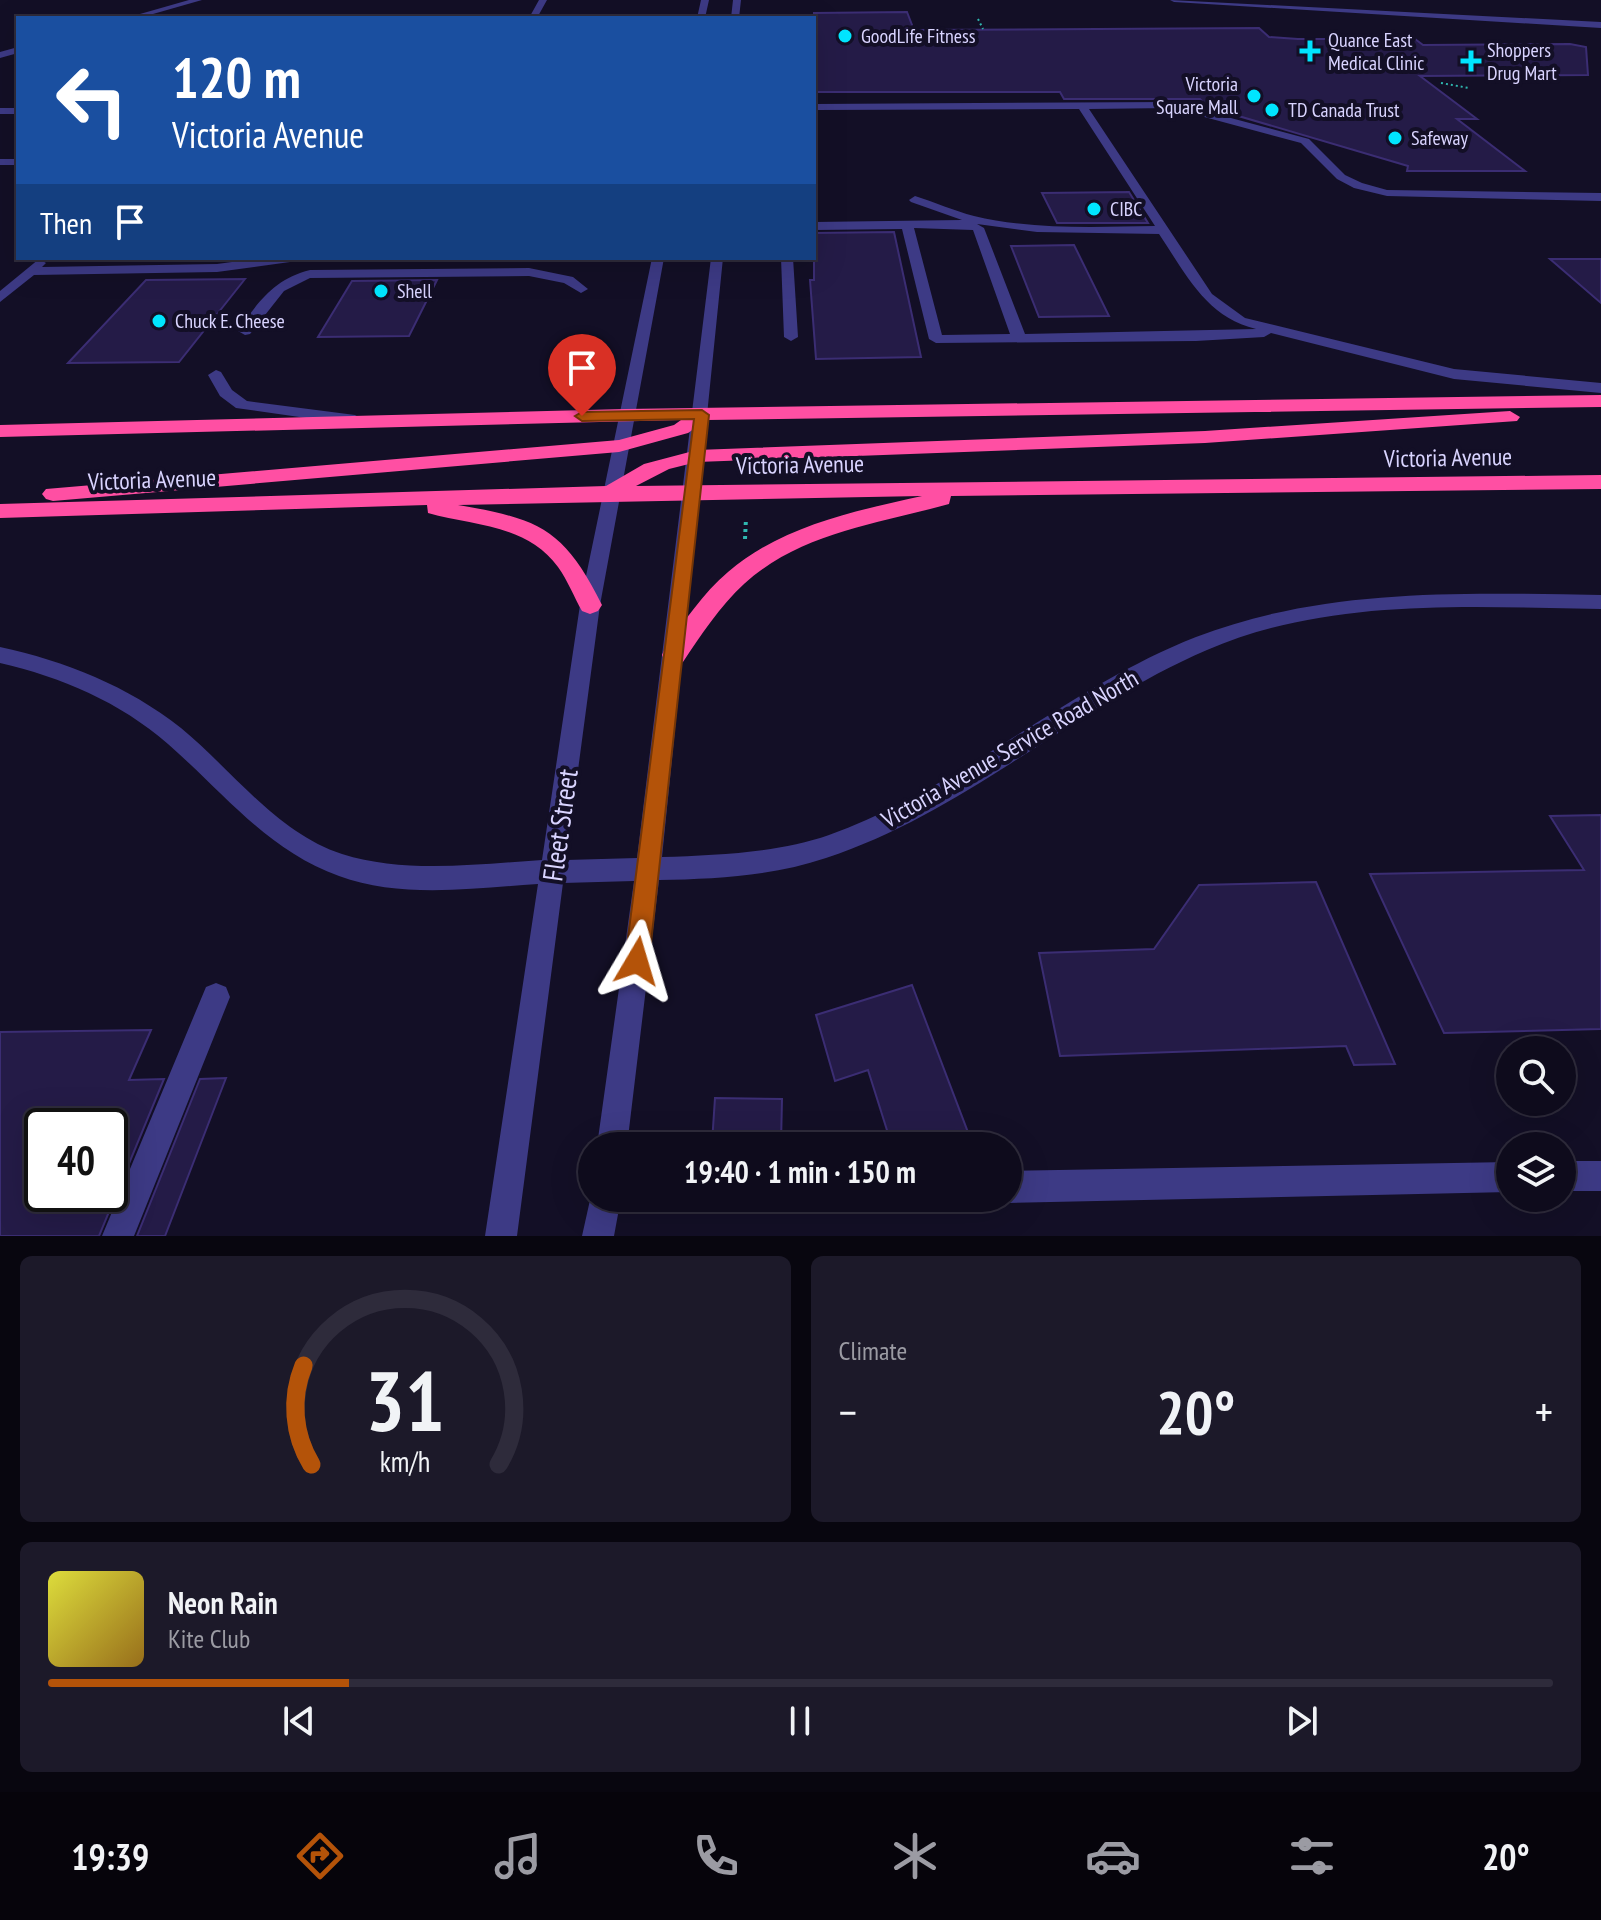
<!DOCTYPE html>
<html lang="en">
<head>
<meta charset="utf-8">
<style>
	body { margin:0; font-family:"PT Sans Narrow",sans-serif; background:#1c1929; color:#f1f3f6; height:100vh; display:flex; flex-direction:column; font-size:30px; white-space:nowrap }
	* { box-sizing:border-box; margin:0 }
	p { font-size:26px; color:#9b9ba3 }
	.icon { flex:none; width:44px; height:44px; fill:none; stroke:currentColor; stroke-width:2; stroke-linecap:round; stroke-linejoin:round }
	.map { position:relative; height:1236px; overflow:hidden }
	.panel { display:flex; flex-direction:column; gap:20px; padding:20px; background:#08060f; flex:1 }
	.panel>* { flex:none }
	.top-card { position:absolute; left:16px; top:16px; width:800px; height:244px; border-radius:0px; box-shadow:0 8px 32px #0002,0 0 0 2px #2e2b3b; background:#1a4fa0; color:#fff; overflow:hidden }
	.fabs { position:absolute; left:1496px; top:1036px; display:grid; gap:16px }
	.fabs a { display:grid; place-items:center; width:80px; height:80px; border-radius:50%; background:#0e0b1c; box-shadow:0 8px 32px #0002,0 0 0 2px #2e2b3b; font-size:40px }
	.speed { position:absolute; left:24px; top:1108px; display:flex; gap:16px; font-size:40px; font-weight:700; text-align:center }
	.speed>* { display:grid; place-content:center; width:104px; height:104px; border-radius:50%; background:#0e0b1c; box-shadow:0 8px 32px #0002,0 0 0 2px #2e2b3b; line-height:1 }
	.speed .limit { border:4px solid #111; border-radius:12px; background:#fff; color:#111 }
	.pin { position:absolute; display:grid; place-items:center; width:68px; height:68px; color:#fff; margin:-82px -34px; border-radius:50% 50% 50% 0; rotate:-45deg; box-shadow:0 0 8px #0007 }
	.pin .icon { rotate:45deg }
	.me { position:absolute; width:88px; margin:-44px; rotate:7deg; stroke-linejoin:round; filter:drop-shadow(0 0 6px #0008) }
	.turn { display:flex; align-items:center; gap:28px; height:168px; padding:0 24px; font-size:36px }
	.turn .icon { width:104px; height:104px; stroke-width:2.5 }
	.turn b { display:block; font-size:56px; line-height:68px }
	.then { display:flex; align-items:center; height:76px; padding:0 24px; background:#0003; gap:16px; font-size:30px }
	.big { font-size:60px; font-weight:600; line-height:1.1 }
	.panel .card { flex:1; display:flex; flex-direction:column; justify-content:center; gap:12px; min-width:0; padding:0 28px; border-radius:12px; background:#1c1929 }
	.panel .dial { align-items:center; gap:0 }
	.dial svg { height:208px; overflow:visible; fill:none; stroke:#2e2b3b; stroke-width:7; stroke-linecap:round; text-anchor:middle }
	.dial text { fill:#f1f3f6; stroke:none }
	.song { display:flex; align-items:center; gap:24px }
	.cover { width:96px; height:96px; border-radius:12px; background:linear-gradient(135deg,hsl(60 70% 55%),hsl(40 70% 35%)) }
	.played { height:8px; border-radius:4px; background:linear-gradient(90deg,#b45309 20%,#2e2b3b 20%) }
	.keys { display:flex; justify-content:space-around; direction:ltr }
	.heat { display:flex; justify-content:space-between; align-items:center; font-size:44px; direction:ltr }
	.panel .tiles { flex:1; display:grid; gap:20px; grid-template-columns:1fr 1fr }
	.card:last-child { grid-column:span 2 }
	.trip { position:absolute; left:578px; top:1132px; width:444px; height:80px; border-radius:40px; background:#0e0b1c; box-shadow:0 8px 32px #0002,0 0 0 2px #2e2b3b; font-weight:600; line-height:80px; text-align:center }
	.tabs { display:flex; height:128px; justify-content:space-around; align-items:center; background:#06040b; color:#9b9ba3 }
	.tabs .icon { width:56px; height:56px }
	.tabs .on { color:#b45309 }
	.tabs b { font-size:36px; color:#f1f3f6 }
	.map>svg:first-child { display:block }
</style>
</head>
<body>
<div class="map">
<svg width="1601" height="1236" viewBox="0 0 1601 1236">
	<rect width="100%" height="100%" fill="#130f26"/>
	<path fill="#241b47" stroke="#3b2d73" stroke-width="2" fill-rule="evenodd" d="M907,12L914,30L1259,28L1269,37L1298,39H1415L1423,45L1570,44L1586,47L1588,75L1420,76L1477,119H1457L1525,171H1407L1408,166L1208,107L1200,99H1064L1060,92H814V13Z
		M1129,192L1148,223H1057L1042,193Z
		M894,232L921,357L816,359L810,280H814V233Z
		M1074,245L1109,316L1039,317L1011,246Z
		M1550,259H1601V303Z
		M245,279L179,362L68,363L146,280Z
		M437,280L409,336L318,337L352,281Z
		M1601,815V1029L1444,1033L1370,874L1584,870L1550,816Z
		M1316,882L1395,1064L1354,1065L1346,1046L1060,1056L1039,953L1154,949L1199,885Z
		M912,985L969,1135L936,1146H892L868,1070L835,1081L816,1015Z
		M151,1030L129,1080L164,1079L99,1236H0V1032ZM42,1126H128L110,1169V1194H42Z
		M226,1078L165,1236H137L200,1079Z
		M715,1098L782,1099L781,1143H712Z"/>
	<g fill="none" stroke-linecap="round" stroke-linejoin="round">
		<path stroke="#2fb8b0" stroke-width="2" stroke-dasharray="2 3" stroke-linecap="butt" d="M978,19L983,29
			M1441,83L1469,88"/>
		<path stroke="#2fb8b0" stroke-width="4" stroke-dasharray="3 4" stroke-linecap="butt" d="M745,539L746,518"/>
		<path fill="#3d3a85" fill-rule="evenodd" d="M189,0H202L139,18H126Z
			M539,0H547L537,18H529Z
			M701,0H709L705,18H697Z
			M733,0H741L739,18H731Z
			M1170,0L1601,22V28L1174,2Z
			M18,47V53L0,58V52Z
			M1171,102L1309,139L1345,175L1362,183L1387,190L1601,193V201L1387,196L1354,188L1337,179L1301,143L1171,108L1089,109L1212,294L1245,318L1454,369L1601,383V393L1454,379L1271,333L1264,337L1196,341L936,343L929,339L902,229L814,230V222L962,220L911,202L909,200L915,196C935,202 954,211 974,216C1033,230 1095,227 1155,226L1079,109L814,110V104ZM977,224L1037,232L1159,234C1186,274 1206,317 1256,329L1025,334L984,228ZM914,228L973,230L1010,334L942,335Z
			M0,108H18V114H0Z
			M0,159H18V165H0Z
			M262,258H296L290,262L217,272L34,275L0,302V291L39,259L46,263L42,267L217,264Z
			M652,258H664L600,605L566,860L637,858L711,258H723L662,857C717,855 777,853 829,835C961,788 1066,688 1196,637C1326,587 1464,593 1601,595V609C1470,607 1330,597 1207,650C1074,707 966,812 826,858C773,876 715,879 659,880L627,1146H597L634,881L563,883L517,1236H485L538,884C474,888 401,899 339,876C268,851 223,792 168,744C120,702 61,677 0,663V647C65,661 128,686 181,728C232,770 277,833 342,854C405,874 477,864 542,860L580,605Z
			M781,258H793L798,337L791,341L784,337Z
			M529,268L573,277L588,289L581,293L564,283L529,276L310,278L284,291L250,334L245,335L238,331C258,302 274,279 310,270Z
			M216,370L221,372L232,390L247,401L355,415L363,420L355,425L236,408L220,396L208,375Z
			M216,983L226,987L230,997L134,1236H102L206,987Z
			M1562,1161H1601V1191H1562Z
			M1510,1162V1192L1008,1203L997,1198H1008V1171Z
			M592,1191V1198H621L614,1236H582Z"/>
		<path fill="#ff4fa3" fill-rule="evenodd" d="M1601,395V407L707,420L688,433L619,452L53,501L46,499L42,494L46,489L619,440L674,425L681,420L0,437V425L625,409Z
			M1510,411L1520,417L1517,421L1205,443L697,462L669,469L636,486L1601,475V489L951,496L949,504C878,524 801,532 744,584C720,606 701,635 683,662L674,665L665,662L662,655L665,648C684,622 703,593 728,572C781,526 855,511 922,496L458,505C540,519 564,529 602,605L598,611L590,614L582,611C574,597 568,581 558,567C527,524 474,526 428,513L427,505L0,518V504L606,486L644,464L697,450L1205,431Z"/>
	</g>
	<path fill="#b45309" stroke="#753606" stroke-width="2" d="M702,410L709,415L649,961L645,970L637,974L628,970L625,961L694,419L582,421L575,416L582,412Z"/>
	<g fill="#00e5ff" stroke="#130f26" stroke-width="3">
		<circle cx="845" cy="36" r="8"/>
		<path d="M1306 39h8v8h8v8h-8v8h-8v-8h-8v-8h8z"/>
		<path d="M1467 49h8v8h8v8h-8v8h-8v-8h-8v-8h8z"/>
		<circle cx="1254" cy="96" r="8"/>
		<circle cx="1272" cy="110" r="8"/>
		<circle cx="1395" cy="138" r="8"/>
		<circle cx="1094" cy="209" r="8"/>
		<circle cx="381" cy="291" r="8"/>
		<circle cx="159" cy="321" r="8"/>
	</g>
	<g text-anchor="middle" stroke-width="8" stroke-linejoin="round" paint-order="stroke">
		<g font-size="20" fill="#d9d4ff" stroke="#130f26" text-anchor="start">
			<text x="861" y="43">GoodLife Fitness</text>
			<text x="1328" y="47">Quance East<tspan x="1328" dy="23">Medical Clinic</tspan></text>
			<text x="1487" y="57">Shoppers<tspan x="1487" dy="23">Drug Mart</tspan></text>
			<text x="1238" y="91" text-anchor="end">Victoria<tspan x="1238" dy="23">Square Mall</tspan></text>
			<text x="1288" y="117">TD Canada Trust</text>
			<text x="1411" y="145">Safeway</text>
			<text x="1110" y="216">CIBC</text>
			<text x="397" y="298">Shell</text>
			<text x="175" y="328">Chuck E. Cheese</text>
		</g>
		<g font-size="24" fill="#d9d4ff" stroke="#130f26">
			<text transform="translate(1448 458) rotate(-1)" y="8">Victoria Avenue</text>
			<text transform="translate(800 465) rotate(-1)" y="8">Victoria Avenue</text>
			<text transform="translate(152 480) rotate(-2)" y="8">Victoria Avenue</text>
			<text transform="translate(1010 749) rotate(-30)" y="8">Victoria Avenue Service Road North</text>
		</g>
		<g font-size="28" fill="#d9d4ff" stroke="#130f26">
			<text transform="translate(560 825) rotate(-82)" y="10">Fleet Street</text>
		</g>
	</g>
</svg>
<div class="fabs">
<a><svg class="icon" aria-label="search" viewBox="0 0 24 24"><circle cx="10" cy="10" r="6"/><path d="M15 15l6 6"/></svg></a>
<a><svg class="icon" aria-label="layers" viewBox="0 0 24 24"><path d="M12 4l9 5-9 5-9-5zM3 14l9 5 9-5"/></svg></a>
</div>
<div class="speed"><div class="limit">40</div></div>
<div class="pin" style="left:582px;top:416px;background:#d93025"><svg class="icon" aria-label="arrive" viewBox="0 0 24 24"><path d="M6 21V4h12l-3 4 3 4H6"/></svg></div>
<svg class="me" style="left:637px;top:961px" viewBox="-20 -20 40 40"><path d="M0-17L14 15 0 8-14 15z" fill="#b45309" stroke="#fff" stroke-width="4"/></svg>
<div class="trip">19:40 · 1 min · 150 m</div>
<div class="top-card">
<div class="turn"><svg class="icon" aria-label="left" viewBox="0 0 24 24"><path d="M17 20v-9H6M10 6l-5 5 5 5"/></svg><div><b>120 m</b>Victoria Avenue</div></div>
<div class="then">Then<svg class="icon" aria-label="arrive" viewBox="0 0 24 24"><path d="M6 21V4h12l-3 4 3 4H6"/></svg></div>
</div>
</div>
<section class="panel">
<div class="tiles">
<div class="card dial"><svg viewBox="0 0 100 80">
<path d="M14 69A42 42 0 1 1 86 69"/>
<path d="M14 69A42 42 0 0 1 11 31" stroke="#b45309"/>
<text x="50" y="56" font-size="32" font-weight="700">31</text>
<text x="50" y="72" font-size="11">km/h</text>
</svg></div>
<div class="card"><p>Climate</p>
<div class="heat"><a>−</a><b class="big">20°</b><a>+</a></div>
</div>
<div class="card">
<div class="song"><i class="cover"></i><div><b>Neon Rain</b><p>Kite Club</p></div></div>
<div class="played"></div>
<div class="keys"><svg class="icon" aria-label="previous" viewBox="0 0 24 24"><path d="M18 5L8 12l10 7zM5 5v14"/></svg><svg class="icon" aria-label="pause" viewBox="0 0 24 24"><path d="M8 5v14M16 5v14"/></svg><svg class="icon" aria-label="next" viewBox="0 0 24 24"><path d="M6 5l10 7-10 7zM19 5v14"/></svg></div>
</div>
</div>
</section>
<nav class="tabs">
<b>19:39</b>
<svg class="icon on" aria-label="directions" viewBox="0 0 24 24"><path d="M12 3l9 9-9 9-9-9zM9 14v-3h6M13 9l2 2-2 2"/></svg>
<svg class="icon" aria-label="music" viewBox="0 0 24 24"><path d="M9 18V5l10-2v13"/><circle cx="6" cy="18" r="3"/><circle cx="16" cy="16" r="3"/></svg>
<svg class="icon" aria-label="phone" viewBox="0 0 24 24"><path d="M5 4h4l2 5-3 2q2 4 5 5l2-3 5 2v4C11 20 4 13 5 4z"/></svg>
<svg class="icon" aria-label="climate" viewBox="0 0 24 24"><path d="M12 3v18M4 7l16 10M4 17L20 7"/></svg>
<svg class="icon" aria-label="car" viewBox="0 0 24 24"><path d="M5 17H2v-5l4-1 3-4h7l3 4 3 1v5h-3M9 17h6M6 11h13"/><circle cx="7" cy="17" r="2"/><circle cx="17" cy="17" r="2"/></svg>
<svg class="icon" aria-label="filters" viewBox="0 0 24 24"><path d="M4 7h16M4 17h16"/><circle cx="9" cy="7" r="2"/><circle cx="15" cy="17" r="2"/></svg>
<b>20°</b>
</nav>
</body>
</html>
